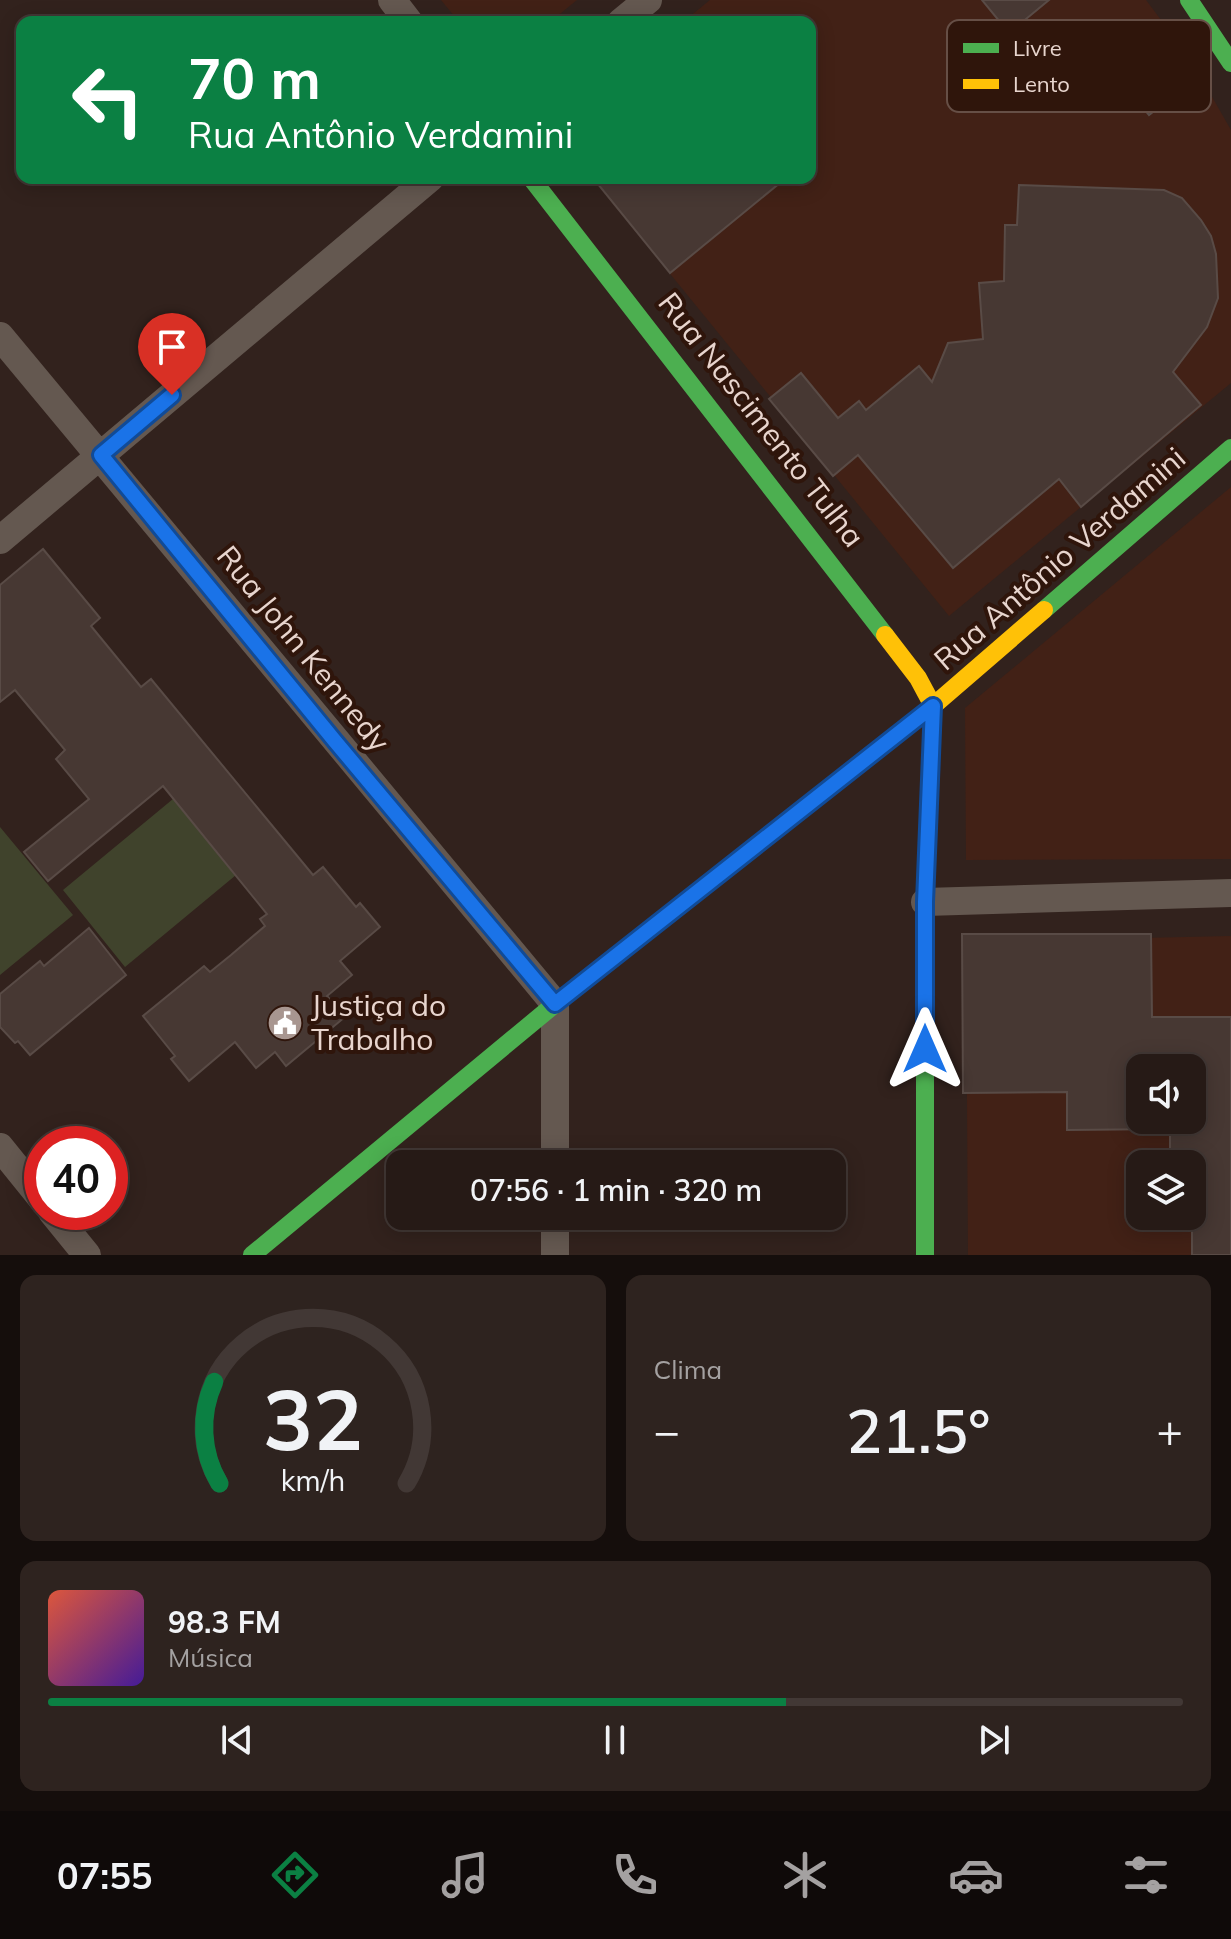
<!DOCTYPE html>
<html lang="pt">
<head>
<meta charset="utf-8">
<style>
	body { margin:0; font-family:Mulish,sans-serif; background:#2e231f; color:#f1f3f6; height:100vh; display:flex; flex-direction:column; font-size:30px; white-space:nowrap }
	* { box-sizing:border-box; margin:0 }
	p { font-size:26px; color:#a4a1a1 }
	.icon { flex:none; width:44px; height:44px; fill:none; stroke:currentColor; stroke-width:2; stroke-linecap:round; stroke-linejoin:round }
	.map { position:relative; height:1255px; overflow:hidden }
	.drawer { display:flex; flex-direction:column; gap:20px; padding:20px; background:#150e0c; flex:1 }
	.drawer>* { flex:none }
	.guide { position:absolute; left:16px; top:16px; width:800px; height:168px; border-radius:16px; box-shadow:0 4px 20px #0003,0 0 0 2px #423835; background:#0b8043; color:#fff; overflow:hidden }
	.buttons { position:absolute; left:1126px; top:1054px; display:grid; gap:16px }
	.buttons a { display:grid; place-items:center; width:80px; height:80px; border-radius:16px; background:#261a16; box-shadow:0 4px 20px #0003,0 0 0 2px #423835; font-size:40px }
	.speed { position:absolute; left:24px; top:1126px; display:flex; gap:16px; font-size:40px; font-weight:700; text-align:center }
	.speed>* { display:grid; place-content:center; width:104px; height:104px; border-radius:50%; background:#261a16; box-shadow:0 4px 20px #0003,0 0 0 2px #423835; line-height:1 }
	.speed .limit { border:12px solid #d22; background:#fff; color:#111 }
	.pin { position:absolute; display:grid; place-items:center; width:68px; height:68px; color:#fff; margin:-82px -34px; border-radius:50% 50% 50% 0; rotate:-45deg; box-shadow:0 0 8px #0007 }
	.pin .icon { rotate:45deg }
	.me { position:absolute; width:88px; margin:-44px; rotate:0deg; stroke-linejoin:round; filter:drop-shadow(0 0 6px #0008) }
	.turn { display:flex; align-items:center; gap:28px; height:168px; padding:0 40px; font-size:36px }
	.turn .icon { width:104px; height:104px; stroke-width:2.5 }
	.turn b { display:block; font-size:56px; line-height:68px }
	.big { font-size:60px; font-weight:600; line-height:1.1 }
	.drawer .tile { flex:1; display:flex; flex-direction:column; justify-content:center; gap:12px; min-width:0; padding:0 28px; border-radius:16px; background:#2e231f }
	.drawer .dial { align-items:center; gap:0 }
	.dial svg { height:208px; overflow:visible; fill:none; stroke:#423835; stroke-width:7; stroke-linecap:round; text-anchor:middle }
	.dial text { fill:#f1f3f6; stroke:none }
	.song { display:flex; align-items:center; gap:24px }
	.cover { width:96px; height:96px; border-radius:12px; background:linear-gradient(135deg,hsl(10 70% 55%),hsl(260 70% 35%)) }
	.played { height:8px; border-radius:4px; background:linear-gradient(90deg,#0b8043 65%,#423835 65%) }
	.keys { display:flex; justify-content:space-around; direction:ltr }
	.heat { display:flex; justify-content:space-between; align-items:center; font-size:44px; direction:ltr }
	.drawer .tiles { flex:1; display:grid; gap:20px; grid-template-columns:1fr 1fr }
	.tile:last-child { grid-column:span 2 }
	.trip { position:absolute; left:386px; top:1150px; width:460px; height:80px; border-radius:16px; background:#261a16; box-shadow:0 4px 20px #0003,0 0 0 2px #423835; font-weight:600; line-height:80px; text-align:center }
	.tab-bar { display:flex; height:128px; justify-content:space-around; align-items:center; background:#0f0a09; color:#a4a1a1 }
	.tab-bar .icon { width:56px; height:56px }
	.tab-bar .current { color:#0b8043 }
	.tab-bar b { font-size:36px; color:#f1f3f6 }
	.map>svg:first-child { display:block }
</style>
</head>
<body>
<div class="map">
<svg width="1231" height="1255" viewBox="0 0 1231 1255">
	<rect width="100%" height="100%" fill="#32221d"/>
	<path fill="#422116" fill-rule="evenodd" d="M441,0H577L550,22H459Z
		M710,0H1146L1191,60L1231,130V383L949,616L592,178H810V22H683Z
		M1231,487V859L966,860L965,708Z
		M1231,936V1255H968L966,942ZM1140,1068H1192V1120H1140ZM1140,1164H1192V1216H1140Z"/>
	<path fill="#40432c" d="M173,799L236,875L125,967L63,890Z
		M0,827L73,915L0,975Z"/>
	<path fill="#473833" stroke="#594b46" stroke-width="2" fill-rule="evenodd" d="M982,0H1049L1009,33Z
		M1172,32L1200,74L1149,115L1118,77Z
		M593,178H786L670,273Z
		M1019,185L1164,190L1182,198L1201,220L1211,236L1216,254L1218,298L1207,327L1173,372L1201,405L1081,507L1059,479L953,568L858,455L833,476L769,399L801,373L838,418L859,401L866,410L919,366L932,382L948,343L983,339L979,283L1004,281L1005,225H1017Z
		M43,549L100,618L91,626L141,687L151,679L313,875L323,867L356,907L360,903L380,927L340,961L352,975L327,996L345,1017L286,1066L275,1052L256,1068L235,1042L189,1081L171,1059L175,1056L143,1016L204,966L210,972L231,955L265,926L260,919L267,914L163,786L48,881L24,852L89,799L56,759L65,750L15,690L0,702V585Z
		M89,928L126,975L30,1055L18,1041L15,1043L0,1027V994L40,961L44,966Z
		M962,934H1151L1152,1017H1231V1255H1192V1164H1170V1129L1067,1130V1092L963,1093ZM1140,1068H1192V1120H1140Z"/>
	<g fill="none" stroke-linecap="round" stroke-linejoin="round">
		<path stroke="#645850" stroke-width="28" d="M392,0L409,22
			M621,22L648,0
			M0,336L555,1004V1164
			M0,540L430,178
			M925,902L1231,893
			M0,1147L42,1199
			M52,1212L87,1255
			M555,1255V1216"/>
		<path stroke="#4caf50" stroke-width="18" d="M1189,0L1231,63
			M531,178L885,635
			M1044,610L1231,448
			M925,984V1255
			M252,1255L555,1004L678,907"/>
		<path stroke="#ffc107" stroke-width="18" d="M885,635L918,678L933,706L925,902V984
			M678,907L933,706L1044,610"/>
	</g>
	<g fill="none" stroke-linecap="round" stroke-linejoin="round">
		<defs>
			<path id="route" d="M172,395L101,455L334,740L555,1004L933,706L925,902V1049"/>
		</defs>
		<use href="#route" stroke="#114b97" stroke-width="20"/>
		<use href="#route" stroke="#1a73e8" stroke-width="14"/>
	</g>
	<defs>
		<symbol id="civic-disc" viewBox="-11 -11 22 22"><circle r="9.5" fill="#a89690" stroke="#2f150b"/><path d="M-.6-6.5H3V-4.5H.6V-3L4-1V1h2V6H-6V1h2V-1L-.6-3ZM-1.2 2.5V6h2.4V2.5Z" fill="#fff"/></symbol>
	</defs>
	<g fill-rule="evenodd">
		<use href="#civic-disc" x="265" y="1003" width="40" height="40"/>
	</g>
	<g text-anchor="middle" stroke-width="8" stroke-linejoin="round" paint-order="stroke">
		<g font-size="30" fill="#e8d5ce" stroke="#2f150b">
			<text transform="translate(761 420) rotate(52)" y="10">Rua Nascimento Tulha</text>
			<text transform="translate(1060 559) rotate(-41)" y="10">Rua Antônio Verdamini</text>
			<text transform="translate(303 649) rotate(51)" y="10">Rua John Kennedy</text>
		</g>
		<g font-size="30" fill="#e8d5ce" stroke="#2f150b" text-anchor="start">
			<text x="311" y="1016">Justiça do<tspan x="311" dy="34">Trabalho</tspan></text>
		</g>
	</g>
	<rect x="947" y="20" width="264" height="92" rx="12" fill="#2f150b" stroke="#664f46" stroke-width="2"/>
	<rect x="963" y="43" width="36" height="10" fill="#4caf50"/>
	<rect x="963" y="79" width="36" height="10" fill="#ffc107"/>
	<g font-size="22" fill="#e8d5ce">
		<text x="1013" y="56">Livre</text>
		<text x="1013" y="92">Lento</text>
	</g>
</svg>
<div class="buttons">
<a><svg class="icon" aria-label="sound" viewBox="0 0 24 24"><path d="M4 9h4l5-4v14l-5-4H4zM17 9q2 3 0 6"/></svg></a>
<a><svg class="icon" aria-label="layers" viewBox="0 0 24 24"><path d="M12 4l9 5-9 5-9-5zM3 14l9 5 9-5"/></svg></a>
</div>
<div class="speed"><div class="limit">40</div></div>
<div class="pin" style="left:172px;top:395px;background:#d93025"><svg class="icon" aria-label="arrive" viewBox="0 0 24 24"><path d="M6 21V4h12l-3 4 3 4H6"/></svg></div>
<svg class="me" style="left:925px;top:1049px" viewBox="-20 -20 40 40"><path d="M0-17L14 15 0 8-14 15z" fill="#1a73e8" stroke="#fff" stroke-width="4"/></svg>
<div class="trip">07:56 · 1 min · 320 m</div>
<div class="guide">
<div class="turn"><svg class="icon" aria-label="left" viewBox="0 0 24 24"><path d="M17 20v-9H6M10 6l-5 5 5 5"/></svg><div><b>70 m</b>Rua Antônio Verdamini</div></div>
</div>
</div>
<section class="drawer">
<div class="tiles">
<div class="tile dial"><svg viewBox="0 0 100 80">
<path d="M14 69A42 42 0 1 1 86 69"/>
<path d="M14 69A42 42 0 0 1 12 30" stroke="#0b8043"/>
<text x="50" y="56" font-size="32" font-weight="700">32</text>
<text x="50" y="72" font-size="11">km/h</text>
</svg></div>
<div class="tile"><p>Clima</p>
<div class="heat"><a>−</a><b class="big">21.5°</b><a>+</a></div>
</div>
<div class="tile">
<div class="song"><i class="cover"></i><div><b>98.3 FM</b><p>Música</p></div></div>
<div class="played"></div>
<div class="keys"><svg class="icon" aria-label="previous" viewBox="0 0 24 24"><path d="M18 5L8 12l10 7zM5 5v14"/></svg><svg class="icon" aria-label="pause" viewBox="0 0 24 24"><path d="M8 5v14M16 5v14"/></svg><svg class="icon" aria-label="next" viewBox="0 0 24 24"><path d="M6 5l10 7-10 7zM19 5v14"/></svg></div>
</div>
</div>
</section>
<nav class="tab-bar">
<b>07:55</b>
<svg class="icon current" aria-label="directions" viewBox="0 0 24 24"><path d="M12 3l9 9-9 9-9-9zM9 14v-3h6M13 9l2 2-2 2"/></svg>
<svg class="icon" aria-label="music" viewBox="0 0 24 24"><path d="M9 18V5l10-2v13"/><circle cx="6" cy="18" r="3"/><circle cx="16" cy="16" r="3"/></svg>
<svg class="icon" aria-label="phone" viewBox="0 0 24 24"><path d="M5 4h4l2 5-3 2q2 4 5 5l2-3 5 2v4C11 20 4 13 5 4z"/></svg>
<svg class="icon" aria-label="climate" viewBox="0 0 24 24"><path d="M12 3v18M4 7l16 10M4 17L20 7"/></svg>
<svg class="icon" aria-label="car" viewBox="0 0 24 24"><path d="M5 17H2v-5l4-1 3-4h7l3 4 3 1v5h-3M9 17h6M6 11h13"/><circle cx="7" cy="17" r="2"/><circle cx="17" cy="17" r="2"/></svg>
<svg class="icon" aria-label="filters" viewBox="0 0 24 24"><path d="M4 7h16M4 17h16"/><circle cx="9" cy="7" r="2"/><circle cx="15" cy="17" r="2"/></svg>
</nav>
</body>
</html>
